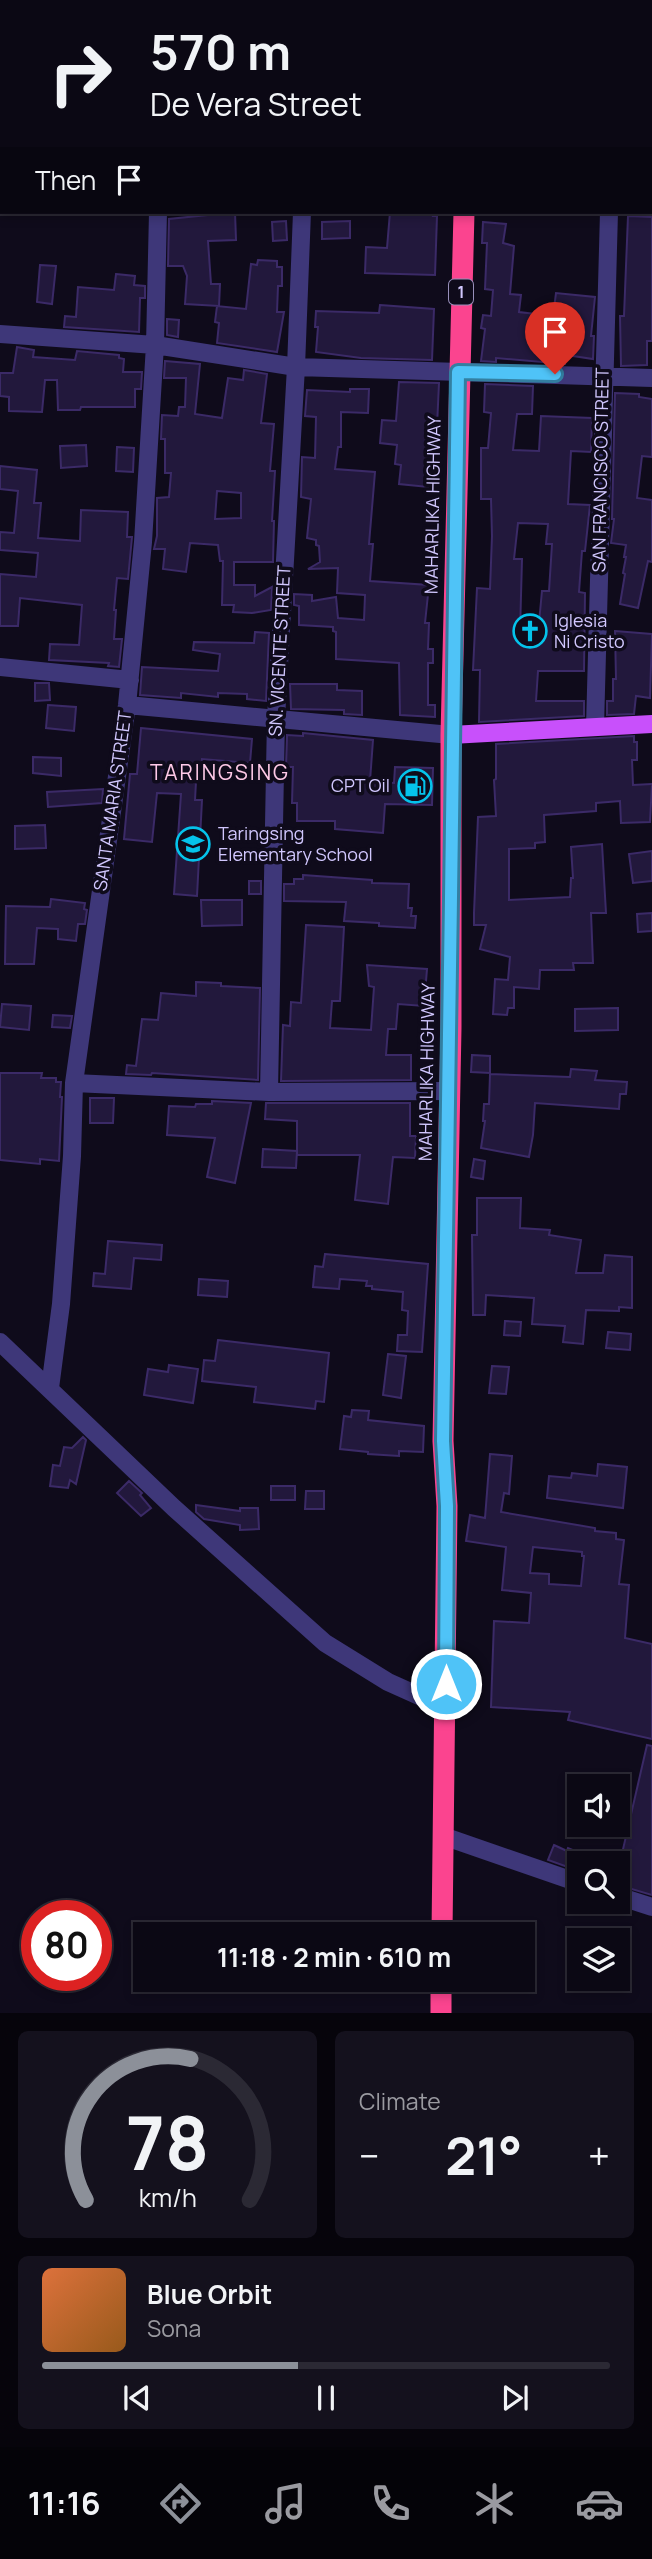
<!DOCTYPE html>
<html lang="en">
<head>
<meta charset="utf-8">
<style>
	body { margin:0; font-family:Manrope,sans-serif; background:#14111d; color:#f1f3f6; height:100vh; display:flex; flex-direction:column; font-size:26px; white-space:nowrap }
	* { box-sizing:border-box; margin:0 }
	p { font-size:23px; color:#9a9aa0 }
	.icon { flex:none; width:38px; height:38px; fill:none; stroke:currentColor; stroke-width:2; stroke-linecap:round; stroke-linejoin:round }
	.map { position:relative; height:2013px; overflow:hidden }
	.sheet { display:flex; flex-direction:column; gap:18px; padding:18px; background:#06040b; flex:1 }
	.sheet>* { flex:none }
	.hud { position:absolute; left:0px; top:0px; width:653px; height:214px; box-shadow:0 4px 10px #0003,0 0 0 2px #2b2934; background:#0b0814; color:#f1f3f6; overflow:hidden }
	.tools { position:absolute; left:567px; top:1774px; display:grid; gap:14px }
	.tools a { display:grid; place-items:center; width:63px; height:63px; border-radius:0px; background:#0b0814; box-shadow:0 4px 10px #0003,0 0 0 2px #2b2934; font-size:35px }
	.speed { position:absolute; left:21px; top:1900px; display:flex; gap:14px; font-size:35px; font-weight:700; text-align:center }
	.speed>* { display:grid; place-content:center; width:91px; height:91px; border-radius:50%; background:#0b0814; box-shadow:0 4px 10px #0003,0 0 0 2px #2b2934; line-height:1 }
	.speed .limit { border:10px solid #d22; background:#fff; color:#111 }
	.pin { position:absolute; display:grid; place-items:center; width:60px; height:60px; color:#fff; margin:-72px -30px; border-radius:50% 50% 50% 0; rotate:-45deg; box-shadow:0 0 7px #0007 }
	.pin .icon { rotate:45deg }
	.me { position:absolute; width:77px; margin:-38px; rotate:0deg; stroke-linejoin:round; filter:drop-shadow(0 0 5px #0008) }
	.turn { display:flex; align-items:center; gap:24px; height:147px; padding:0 35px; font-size:32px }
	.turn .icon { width:91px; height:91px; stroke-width:2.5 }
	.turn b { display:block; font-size:49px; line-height:60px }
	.then { display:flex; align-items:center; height:66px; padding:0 35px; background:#0003; gap:14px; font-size:26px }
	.big { font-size:52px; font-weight:700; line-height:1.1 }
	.sheet .widget { flex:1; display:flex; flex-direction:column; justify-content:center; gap:10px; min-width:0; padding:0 24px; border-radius:10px; background:#14111d }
	.sheet .dial { align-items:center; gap:0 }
	.dial svg { height:182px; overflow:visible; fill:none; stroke:#2b2934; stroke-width:7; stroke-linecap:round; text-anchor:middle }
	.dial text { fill:#f1f3f6; stroke:none }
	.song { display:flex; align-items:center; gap:21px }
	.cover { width:84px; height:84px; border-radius:10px; background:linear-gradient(135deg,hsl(20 70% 55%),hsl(30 70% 35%)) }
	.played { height:7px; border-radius:4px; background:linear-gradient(90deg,#8c9099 45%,#2b2934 45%) }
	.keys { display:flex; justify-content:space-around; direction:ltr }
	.heat { display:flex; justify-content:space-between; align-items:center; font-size:38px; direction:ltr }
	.sheet .tiles { flex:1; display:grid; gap:18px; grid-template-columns:1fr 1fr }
	.widget:last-child { grid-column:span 2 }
	.trip { position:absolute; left:133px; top:1922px; width:402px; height:70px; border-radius:0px; background:#0b0814; box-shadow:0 4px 10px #0003,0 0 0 2px #2b2934; font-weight:700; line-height:70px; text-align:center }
	.dock { display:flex; height:112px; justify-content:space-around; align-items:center; background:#040308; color:#9a9aa0 }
	.dock .icon { width:49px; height:49px }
	.dock .selected { color:#8c9099 }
	.dock b { font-size:32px; color:#f1f3f6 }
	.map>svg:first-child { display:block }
</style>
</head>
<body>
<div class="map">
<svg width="652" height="2013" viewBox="0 0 652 2013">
	<rect width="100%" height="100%" fill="#0f0b1b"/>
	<path fill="#22183c" stroke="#3b2a67" stroke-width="2" fill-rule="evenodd" d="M217,212H235L236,240L208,241L211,284H220L219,306L185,304L187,276L183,266H168L169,219L217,214Z
		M390,212H434L433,216H437L435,275L365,273L366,247L387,248Z
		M628,216L652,217V341H647V365L621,366L620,316H624Z
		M286,221L287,240L273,241L272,222Z
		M350,221V238L322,239V222Z
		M483,222L506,224L503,243L514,246L510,294L521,295L519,312L553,316L556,293L595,297L591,336H594L593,359L566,355L565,364L496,358V362L481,361L485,329L481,328L483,315L491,316L493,290L485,289L487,243H482Z
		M258,260L277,261V267H282V286H278L277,312H284L277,352L217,343L219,323L215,322L217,306L246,309L251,264L257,265Z
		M40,265L56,266L52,304L37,302Z
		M116,274L135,276L134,285L145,286V298H140L139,332L64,327L65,316L76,317L78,287L114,290Z
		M380,305L434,309L432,360L361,358L316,352L318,327H315L316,311L379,313Z
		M167,319L179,320L178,337L167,335Z
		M17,347L34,350L33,357L75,360L77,351L119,355V358L124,359L123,372H142L141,389H135V407H81L80,410H58L57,380H45L42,412L9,411V397L0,396V373H13Z
		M165,361L200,364L195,414L222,418L228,378L243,380L244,370L267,374L261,423L274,424L270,471H275L272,521H274L273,562H234V585H255V596L272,587L271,610L252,613L233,612L234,605H222L223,561H220L218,545L190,543L186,572L163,569L165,549H154L157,536V498L169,497L171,473H165V439H161L162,415L178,416L179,407H185L186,378H164ZM217,491L241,493V518L215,519Z
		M399,382L439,383L436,448H432L428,487L399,484L401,465L395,464L397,445L380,443L382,420L396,421Z
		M485,384L533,386L532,414H517L513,450L539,451L541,416L592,418L591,452L571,451L568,504L590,505L585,551H582L579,592L585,593L584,671H538L536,701H584V716L479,722L480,670H473L477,588L490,589L492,536L491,499H481V448H488L491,413L484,412ZM518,523L548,524L546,544H552L549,591H542L538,633L520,632L522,559H514Z
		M350,389H369L368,413L341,412V447H338L335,469L375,472L369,544H373L370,581L429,585L425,623H429L428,649H433V663H428V705H435V717L400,715L399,663L336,659V632L333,631V627L299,625V606L294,605V594L312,595V601L336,597L338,618L364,620L365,595L337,593L338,568L308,569L320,562L319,546L316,545V540L307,538L311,499L301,497L302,457L315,458L316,417L305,416L307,390L350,392Z
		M615,393L639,394V397L652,399V457L642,456L637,498L652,500V562L648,561L638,608L620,604L625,574L623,573L626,557H624L626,545L611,543L614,519H612Z
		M86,445L87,466L61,468L60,446Z
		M117,447L134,448L133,472L116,471Z
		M0,466L37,470L34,503H41L38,538L80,541L81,510L128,512L127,537H132L128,579L117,578L114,610H116L114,639H122L119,667L108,666L109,663L49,660L50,644L79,645L82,605L20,598L18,626H0V574L36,577L38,553L0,550V532L14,533L18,491L0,489Z
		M615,631L652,634L650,698L636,696L634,714L607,715V701H613V679H616Z
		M255,632L269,633L266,701L247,699V694L218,693V697L181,693V698L140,695L142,667L218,671L220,654L193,650L194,642L254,643Z
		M35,683H49L50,700L35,701Z
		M290,684H337V690L362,691V715L344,714V710L291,709Z
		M48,705L76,707L74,731L46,728Z
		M141,728L252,739L250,763L202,759V763H197L195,800H202L197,896L174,894L181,794L157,793L152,842L124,839L130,774H137Z
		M303,733L373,740L370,781L394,783L395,767L433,768L432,805L385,804L383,833L335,829V821H297V803H292L293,767H286L287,737V735L303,736Z
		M634,736V742H637V760H632L633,785L652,784L650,822L621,823L620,801L596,803V811L544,815L545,842L535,843V848L509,849V900L570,897L571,878H573L571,847L602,844L606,913H591L593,963H573L574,970H540L539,989L514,987V1008H508L507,1015L493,1014L495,979L508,980L510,957L480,949L486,925H474V913L478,817L496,816L494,780L496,779V744Z
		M33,757L61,758V776L33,773Z
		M103,789L102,803L48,807L47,792Z
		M45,825L46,848L15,849V826Z
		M652,851V881L633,883L629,854Z
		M303,875L372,880V883L409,884L408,908H412L411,916H416L415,928L379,926V923L344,921L346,902L284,901V884H294V879H303Z
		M249,881H261V894H249Z
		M51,899L85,903L84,909L87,910L85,924H78L76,941L58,939V929L37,928L34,964H5L6,906L50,907Z
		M201,900H242V925L202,926Z
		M652,913V931L638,932L637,914Z
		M306,925L344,927L340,1001H332L330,1028L371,1030L374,987L369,986L367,965L427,969L424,1006L398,1004L396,1029H388L386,1055H411V1080L281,1081L283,1025L290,1026L291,1002L301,1003Z
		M196,982L221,983V986L260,988L258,1080L152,1073L151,1075L126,1074L127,1065L136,1066L142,1019L158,1020L161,993L196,996Z
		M2,1004L31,1006L29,1030L0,1027Z
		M618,1008V1030L575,1031V1009Z
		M53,1015L72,1016L70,1028L52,1027Z
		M472,1055L490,1056V1073L471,1072Z
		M571,1069L597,1071L595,1080L627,1082L626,1094H620L619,1109L535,1103L533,1135L529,1157L481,1148L485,1121H483L484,1104H489L490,1074L570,1077Z
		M0,1073H42L41,1078H56V1082H61L60,1097H62L59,1161L40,1159V1164L0,1160Z
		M90,1098H114L113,1123H90Z
		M212,1101L251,1103L235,1183L207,1177L215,1138L167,1135L169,1106L195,1107L196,1104H212Z
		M266,1103H410V1136H416L415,1158L393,1157L388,1204L355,1200L360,1155H297V1121L265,1119Z
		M263,1149L297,1151L296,1168L262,1167Z
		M474,1159L485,1161L483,1179L471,1177Z
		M477,1198H521L520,1228L550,1230L549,1235L581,1240L576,1273H603L605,1255L632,1257V1308L619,1307V1311L586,1310L583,1344L563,1342L565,1326L532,1324L534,1298L486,1295L485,1315H473L472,1235H477Z
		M108,1241L162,1245L161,1260L134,1258L131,1289L93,1286L94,1273L105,1274Z
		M325,1254L428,1264L422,1352L397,1351L398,1335H407L408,1311L402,1310L403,1292L372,1289V1286H366L367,1281L340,1279L339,1289L313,1287L315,1266L323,1267Z
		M199,1279L228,1281L227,1297L198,1295Z
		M505,1321L521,1322L520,1336L504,1335Z
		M608,1332L631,1334L630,1350L606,1348Z
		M218,1340L329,1353L324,1402L316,1401L315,1409L254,1402L256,1387L202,1381L204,1360L215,1361Z
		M388,1354L406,1356L401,1398L383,1395Z
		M169,1365L198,1369L193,1403L144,1395L148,1369L168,1372Z
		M492,1366L509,1367L506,1394L489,1393Z
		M352,1410L369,1411L368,1420L424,1426L423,1452L399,1451V1456L368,1454V1452L340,1449L344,1416L351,1417Z
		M83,1437L86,1440L76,1484L70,1480L68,1488L50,1486L53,1465L60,1466L64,1447L72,1448Z
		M490,1454L512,1456L509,1494L504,1493L501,1512L595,1528V1531L616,1533V1539L624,1540L619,1584L629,1585L625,1638L652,1644V1739L568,1720L570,1712L491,1707L494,1621L529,1623L531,1593L502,1590L506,1547L466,1541L470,1515L485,1518ZM533,1547L582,1552V1556H584L581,1586L549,1584V1574L530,1573Z
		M598,1464L627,1467L623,1508L547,1498L549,1476L571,1478L572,1473L597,1476Z
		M129,1481L142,1493L140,1495L151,1508L141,1516L117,1493Z
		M271,1486H295V1500H271Z
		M306,1491H324V1509H305Z
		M196,1505L240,1511V1508H258L259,1529L240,1530V1525L204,1519L196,1512Z
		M647,1745L652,1746V1895L618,1885V1871Z
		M554,1845L567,1851L568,1848L607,1864H579V1871L548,1860Z"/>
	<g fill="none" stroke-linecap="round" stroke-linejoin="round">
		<path stroke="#3e3779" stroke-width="18" d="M303,0V2
			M159,2V0
			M618,2V0
			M0,147H2
			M651,175H652
			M0,334L155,345L296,367L652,378
			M0,667L130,680
			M127,705L451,735
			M595,727L609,212
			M74,1083L269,1092L450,1091
			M269,1092L276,718L296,367L302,212
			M0,1342L174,1508L325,1643L388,1682L446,1708
			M50,1388L61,1304L72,1156L74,1083L127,705L143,542L155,345L158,212
			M443,1836L579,1883
			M618,1896L652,1907"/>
		<path stroke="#c850fb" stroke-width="18" d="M451,735L652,724"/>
		<path stroke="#fb448f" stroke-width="21" d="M466,2V0
			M442,1934L447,1506L443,1441L451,1028V735L464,212
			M441,2013V1979"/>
	</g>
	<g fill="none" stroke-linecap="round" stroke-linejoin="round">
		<defs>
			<path id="route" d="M446,1684L447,1506L443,1441C450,1085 452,728 458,372L555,374"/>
		</defs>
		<use href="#route" stroke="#337fa1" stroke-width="18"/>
		<use href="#route" stroke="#4fc3f7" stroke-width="12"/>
	</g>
	<defs>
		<symbol id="church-ring" viewBox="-11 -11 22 22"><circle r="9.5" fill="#0f0b1b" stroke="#05c3eb" stroke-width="1.5"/><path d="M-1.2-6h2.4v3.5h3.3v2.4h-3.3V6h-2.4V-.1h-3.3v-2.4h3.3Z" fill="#05c3eb"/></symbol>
		<symbol id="fuel-ring" viewBox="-11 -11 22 22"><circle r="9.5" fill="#0f0b1b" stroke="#05c3eb" stroke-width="1.5"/><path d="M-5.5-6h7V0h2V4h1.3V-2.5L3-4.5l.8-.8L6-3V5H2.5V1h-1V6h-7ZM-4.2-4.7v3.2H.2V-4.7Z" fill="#05c3eb"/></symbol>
		<symbol id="school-ring" viewBox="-11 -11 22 22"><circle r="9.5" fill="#0f0b1b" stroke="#05c3eb" stroke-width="1.5"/><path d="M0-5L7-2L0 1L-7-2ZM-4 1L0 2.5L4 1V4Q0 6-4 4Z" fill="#05c3eb"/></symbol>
	</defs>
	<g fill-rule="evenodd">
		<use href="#church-ring" x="511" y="612" width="38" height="38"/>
		<use href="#fuel-ring" x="396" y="767" width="38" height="38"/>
		<use href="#school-ring" x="174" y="825" width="38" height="38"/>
	</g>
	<g text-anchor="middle" stroke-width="7" stroke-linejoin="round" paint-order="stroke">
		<rect fill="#0f0b1b" stroke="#978fba" stroke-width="2" x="449" y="279.5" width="24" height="25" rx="5"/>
		<g font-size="16" font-weight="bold" fill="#d1c7fe">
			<text x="461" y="298">1</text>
		</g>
		<g font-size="18" fill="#d1c7fe" stroke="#0f0b1b">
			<text transform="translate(601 470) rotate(-89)" y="6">SAN FRANCISCO STREET</text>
			<text transform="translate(433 505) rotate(-89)" y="6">MAHARLIKA HIGHWAY</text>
			<text transform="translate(280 651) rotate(-87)" y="6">SN. VICENTE STREET</text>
			<text transform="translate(113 801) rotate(-82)" y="6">SANTA MARIA STREET</text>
			<text transform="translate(427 1072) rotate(-89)" y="6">MAHARLIKA HIGHWAY</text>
		</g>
		<g font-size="18" fill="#d1c7fe" stroke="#0f0b1b" text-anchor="start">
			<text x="554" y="627">Iglesia<tspan x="554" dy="21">Ni Cristo</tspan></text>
			<text x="390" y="792" text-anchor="end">CPT Oil</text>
			<text x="218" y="840">Taringsing<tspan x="218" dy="21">Elementary School</tspan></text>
		</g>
		<g font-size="21" letter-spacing="2" fill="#fec9e7" stroke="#0f0b1b">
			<text x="220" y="780">TARINGSING</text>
		</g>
	</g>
</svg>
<div class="tools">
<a><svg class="icon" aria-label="sound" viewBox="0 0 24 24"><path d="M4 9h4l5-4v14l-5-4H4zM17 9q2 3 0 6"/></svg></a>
<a><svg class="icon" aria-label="search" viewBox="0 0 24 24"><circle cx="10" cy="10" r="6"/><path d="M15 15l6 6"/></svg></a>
<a><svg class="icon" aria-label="layers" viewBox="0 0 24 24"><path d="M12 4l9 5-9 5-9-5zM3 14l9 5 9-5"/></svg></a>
</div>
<div class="speed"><div class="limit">80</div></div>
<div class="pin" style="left:555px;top:374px;background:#d93025"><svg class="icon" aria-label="arrive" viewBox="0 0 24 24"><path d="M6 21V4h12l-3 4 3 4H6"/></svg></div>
<svg class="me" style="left:446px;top:1684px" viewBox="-20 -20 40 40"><circle r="17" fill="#4fc3f7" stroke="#fff" stroke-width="3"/><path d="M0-11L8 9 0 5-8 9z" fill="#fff"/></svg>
<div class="trip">11:18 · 2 min · 610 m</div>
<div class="hud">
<div class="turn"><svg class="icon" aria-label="right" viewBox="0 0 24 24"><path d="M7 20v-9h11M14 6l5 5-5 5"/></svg><div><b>570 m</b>De Vera Street</div></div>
<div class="then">Then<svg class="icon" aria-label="arrive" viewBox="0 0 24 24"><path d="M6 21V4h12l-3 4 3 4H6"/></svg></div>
</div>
</div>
<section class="sheet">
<div class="tiles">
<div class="widget dial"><svg viewBox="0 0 100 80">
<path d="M14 69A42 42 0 1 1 86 69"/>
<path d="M14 69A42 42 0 0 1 60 7" stroke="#8c9099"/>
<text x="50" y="56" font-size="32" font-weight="700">78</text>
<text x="50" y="72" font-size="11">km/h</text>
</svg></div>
<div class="widget"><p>Climate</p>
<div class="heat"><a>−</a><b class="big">21°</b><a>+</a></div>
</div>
<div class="widget">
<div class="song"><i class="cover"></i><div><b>Blue Orbit</b><p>Sona</p></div></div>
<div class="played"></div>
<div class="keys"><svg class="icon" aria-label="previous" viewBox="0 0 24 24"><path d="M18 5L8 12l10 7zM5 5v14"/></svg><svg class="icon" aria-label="pause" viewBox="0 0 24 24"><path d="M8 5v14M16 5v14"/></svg><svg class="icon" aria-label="next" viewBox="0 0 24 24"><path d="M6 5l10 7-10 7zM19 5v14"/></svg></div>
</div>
</div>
</section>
<nav class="dock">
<b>11:16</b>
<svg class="icon selected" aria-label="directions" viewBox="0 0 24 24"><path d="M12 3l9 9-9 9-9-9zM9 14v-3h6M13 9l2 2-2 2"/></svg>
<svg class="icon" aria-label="music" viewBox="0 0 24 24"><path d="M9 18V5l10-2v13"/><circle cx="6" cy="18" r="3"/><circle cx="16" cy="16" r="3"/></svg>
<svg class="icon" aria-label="phone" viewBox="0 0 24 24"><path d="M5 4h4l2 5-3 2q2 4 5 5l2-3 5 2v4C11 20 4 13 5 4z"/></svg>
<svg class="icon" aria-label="climate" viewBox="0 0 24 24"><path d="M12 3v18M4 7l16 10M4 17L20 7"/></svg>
<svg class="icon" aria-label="car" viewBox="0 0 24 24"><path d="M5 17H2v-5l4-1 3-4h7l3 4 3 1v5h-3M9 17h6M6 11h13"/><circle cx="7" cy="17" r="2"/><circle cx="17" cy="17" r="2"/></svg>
</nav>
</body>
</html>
